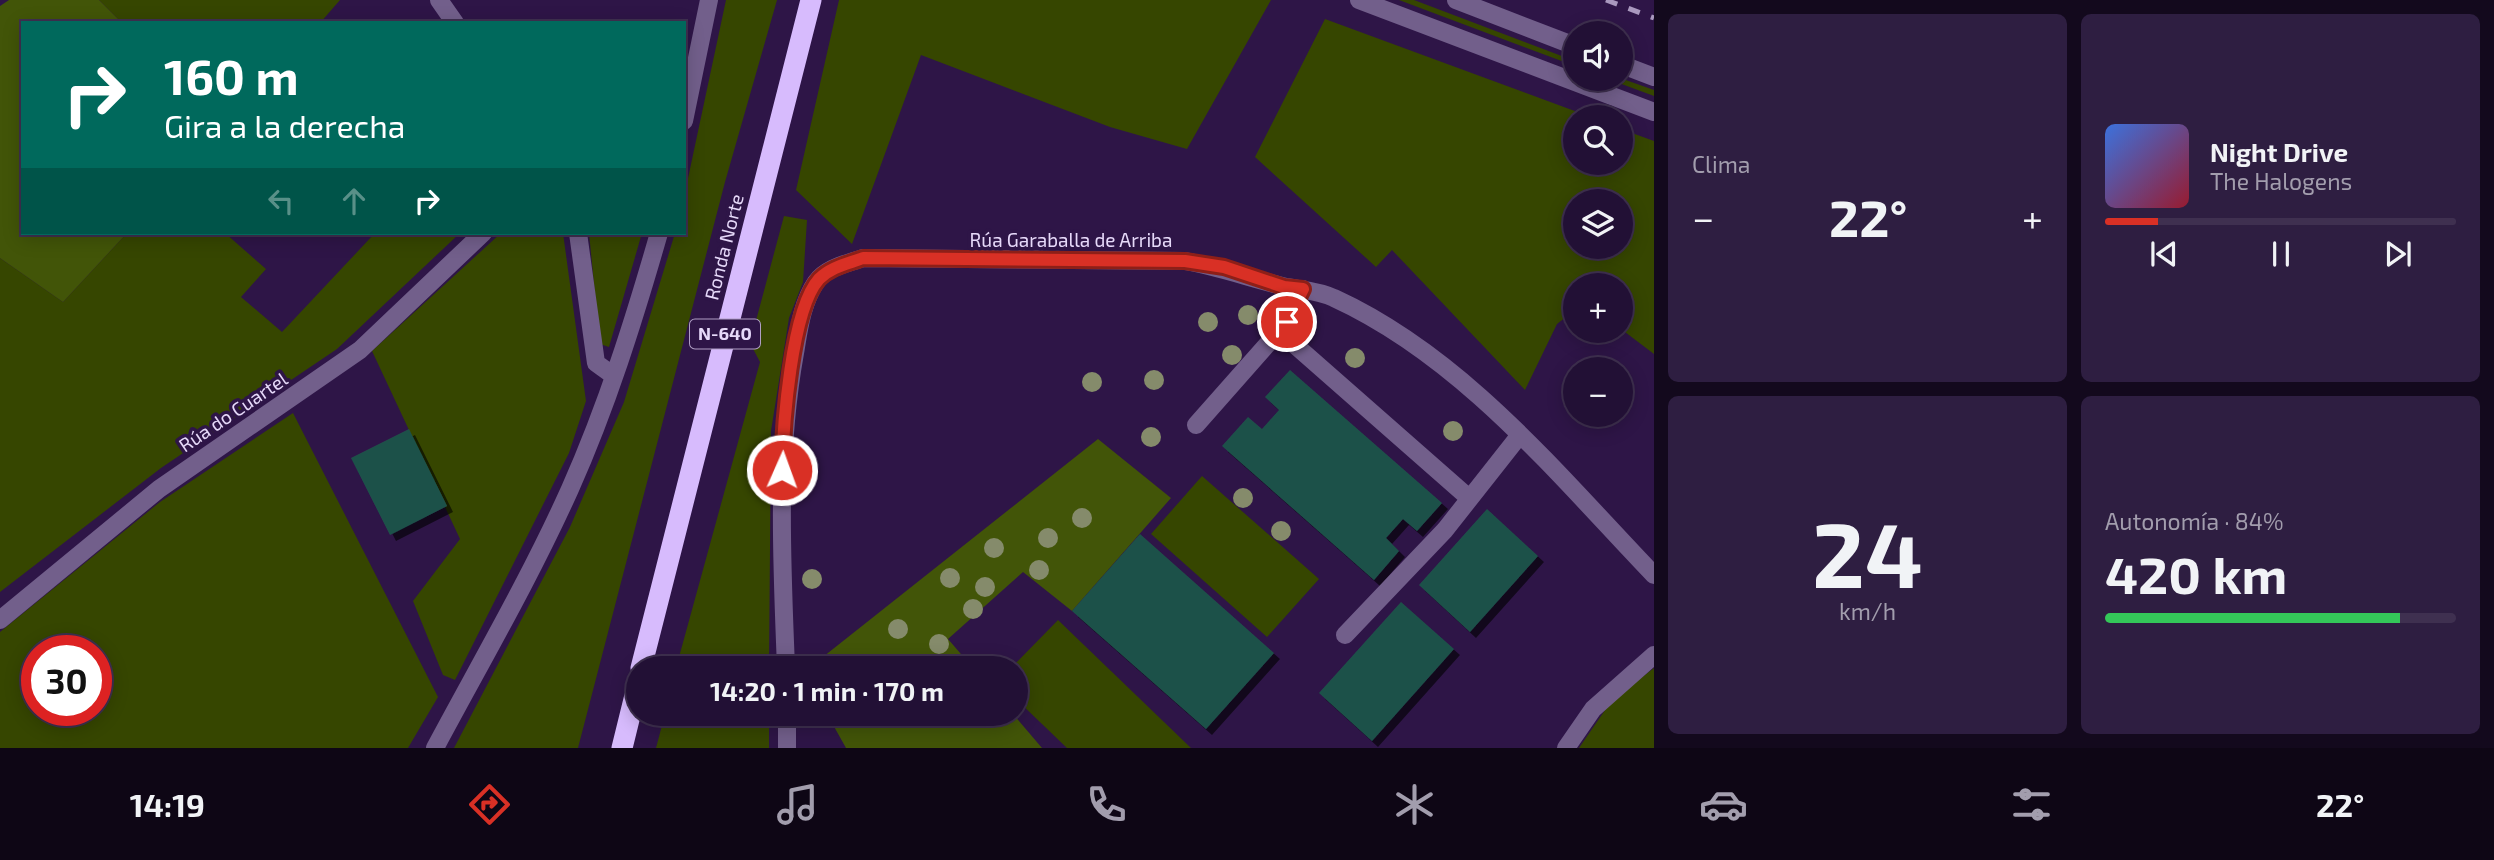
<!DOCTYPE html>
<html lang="es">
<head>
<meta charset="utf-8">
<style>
	body { margin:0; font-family:"Exo 2",sans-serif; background:#2e1e41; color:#f1f3f6; height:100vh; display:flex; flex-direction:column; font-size:26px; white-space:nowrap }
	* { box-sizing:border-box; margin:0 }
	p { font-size:23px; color:#a29dad }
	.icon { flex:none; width:38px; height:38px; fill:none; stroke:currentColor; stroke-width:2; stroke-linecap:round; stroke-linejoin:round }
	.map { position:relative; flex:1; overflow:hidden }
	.sheet { display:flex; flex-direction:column; gap:14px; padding:14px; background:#13091d; width:840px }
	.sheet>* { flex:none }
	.top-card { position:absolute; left:21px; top:21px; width:665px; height:214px; border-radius:0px; box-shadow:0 4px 18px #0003,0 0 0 2px #3f3050; background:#00695c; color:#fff; overflow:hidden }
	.fabs { position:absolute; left:1563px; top:21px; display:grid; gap:14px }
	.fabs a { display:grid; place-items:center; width:70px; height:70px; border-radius:50%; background:#221035; box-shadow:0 4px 18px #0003,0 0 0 2px #3f3050; font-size:35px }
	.speed { position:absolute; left:21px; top:635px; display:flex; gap:14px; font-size:35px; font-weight:700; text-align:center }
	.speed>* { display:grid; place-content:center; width:91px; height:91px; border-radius:50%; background:#221035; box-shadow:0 4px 18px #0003,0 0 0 2px #3f3050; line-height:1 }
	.speed .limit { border:10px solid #d22; background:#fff; color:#111 }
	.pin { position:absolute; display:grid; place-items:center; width:60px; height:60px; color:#fff; margin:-30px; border:4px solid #fff; border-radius:50%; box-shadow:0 2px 7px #0007 }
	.me { position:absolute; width:77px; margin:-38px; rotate:2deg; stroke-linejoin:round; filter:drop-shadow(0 0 5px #0008) }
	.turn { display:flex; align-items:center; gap:24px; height:147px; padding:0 28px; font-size:32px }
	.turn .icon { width:91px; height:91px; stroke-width:2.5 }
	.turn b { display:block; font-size:49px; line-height:60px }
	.lanes { display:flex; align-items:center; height:66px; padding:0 28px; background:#0003; justify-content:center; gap:35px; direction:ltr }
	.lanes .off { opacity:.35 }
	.big { font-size:52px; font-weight:700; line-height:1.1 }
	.sheet .tile { flex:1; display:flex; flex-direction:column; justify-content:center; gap:10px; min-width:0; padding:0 24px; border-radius:10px; background:#2e1e41 }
	.sheet .dial { align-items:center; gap:0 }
	.dial b { font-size:91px; line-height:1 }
	.song { display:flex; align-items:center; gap:21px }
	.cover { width:84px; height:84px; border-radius:10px; background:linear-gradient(135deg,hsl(220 70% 55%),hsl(350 70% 35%)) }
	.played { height:7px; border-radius:4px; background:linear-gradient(90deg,#d93025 15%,#3f3050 15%) }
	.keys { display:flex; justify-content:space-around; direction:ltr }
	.heat { display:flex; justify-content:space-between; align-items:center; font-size:38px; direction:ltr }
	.charge { height:10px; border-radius:5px; background:linear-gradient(90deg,#34c759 84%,#3f3050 0) }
	.sheet .tiles { flex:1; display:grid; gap:14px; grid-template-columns:repeat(2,1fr) }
	.trip { position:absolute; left:626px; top:656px; width:402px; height:70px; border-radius:35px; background:#221035; box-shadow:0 4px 18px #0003,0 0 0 2px #3f3050; font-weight:700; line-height:70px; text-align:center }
	.tab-bar { display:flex; height:112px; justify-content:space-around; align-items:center; background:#0e0615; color:#a29dad }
	.tab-bar .icon { width:49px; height:49px }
	.tab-bar .on { color:#d93025 }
	.tab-bar b { font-size:32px; color:#f1f3f6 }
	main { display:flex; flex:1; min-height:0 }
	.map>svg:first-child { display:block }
</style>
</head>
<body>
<main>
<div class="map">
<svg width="1654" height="748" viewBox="0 0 1654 748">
	<defs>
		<filter id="shadow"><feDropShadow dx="6" dy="6" stdDeviation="0" flood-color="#0009"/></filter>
	</defs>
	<rect width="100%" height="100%" fill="#2e1547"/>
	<path fill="#364600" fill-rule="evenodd" d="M99,0H340L320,23H122Z
		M726,0H777L725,182L578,748H454L570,527L624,402L675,233H684V197Z
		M839,0H1271L1187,149L1110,127L921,55L852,244L796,190Z
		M1399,0H1414L1575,61V66Z
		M1325,19L1591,117H1575V163H1620L1621,129L1654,141V354L1621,329L1620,285H1575V310L1557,324L1525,390L1392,250L1376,267L1255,157ZM1575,201H1620V247H1575Z
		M1620,78L1654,90V96L1608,79Z
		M784,216L807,220L803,282L789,318L771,431L769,668H676L760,362L750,343Z
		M127,233H225L266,269L241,297L282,332L375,233H460L337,349L161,468L0,592V258L63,302Z
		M501,233H563L586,401L569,453L455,680L443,675L413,601L460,539L372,351Z
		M589,233H642L609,347L600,344Z
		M293,413L438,697L408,748H0V632L160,502ZM37,651H96V710H37Z
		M1202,476L1319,579L1267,637L1151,534Z
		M1058,620L1191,748H1067L1017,700V668H1011Z
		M1654,668V748H1579L1612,700Z
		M665,714H769V748H656Z"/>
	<path fill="#425508" d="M9,0H99L122,23H23V233H127L63,302L0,258V6Z
		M1098,439L1171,498L1072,611L1023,572L948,639L973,668H809Z
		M827,714H1013L1042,748H846Z"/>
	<path fill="#1f514a" filter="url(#shadow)" d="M1290,370L1442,503L1417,531L1403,519L1386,538L1399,551L1374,580L1222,446L1248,417L1262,429L1279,410L1265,397Z
		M409,429L447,506L390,535L351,458Z
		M1487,509L1538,556L1470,632L1419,585Z
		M1140,534L1274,653L1206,729L1072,611Z
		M1401,602L1454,649L1372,741L1319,693Z"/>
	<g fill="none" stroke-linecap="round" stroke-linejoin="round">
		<path stroke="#725f8b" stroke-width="18" d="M439,0L455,23
			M1359,0L1654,112
			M1456,0L1575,46
			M1620,64L1654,77
			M684,121L709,0
			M578,233L596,363L614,376
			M1279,331L1469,498
			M1196,425L1287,322L1303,289
			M0,620L159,489L360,350L483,233
			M1345,635L1445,530L1519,436
			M786,668C782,562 776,458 795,353C799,329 802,303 816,282C827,267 846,264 863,258L1185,261C1219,267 1249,278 1282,286C1300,290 1318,290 1334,298C1463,357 1558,475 1654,575
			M787,714V748
			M435,748C481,662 530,578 570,489C607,406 634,320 659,233
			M1566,748L1593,709L1654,655"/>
		<path stroke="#d7bbfd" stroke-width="21" d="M641,668L811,0
			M622,748L639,679"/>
		<path stroke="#a998be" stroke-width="5" stroke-dasharray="12 12" stroke-linecap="butt" d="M1606,0L1654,18"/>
	</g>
	<g fill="#858b6b">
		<circle cx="1248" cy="315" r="10"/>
		<circle cx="1208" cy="322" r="10"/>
		<circle cx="1232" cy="355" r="10"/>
		<circle cx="1355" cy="358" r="10"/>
		<circle cx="1154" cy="380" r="10"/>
		<circle cx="1092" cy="382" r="10"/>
		<circle cx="1453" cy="431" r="10"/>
		<circle cx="1151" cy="437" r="10"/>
		<circle cx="1243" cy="498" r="10"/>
		<circle cx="1082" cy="518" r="10"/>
		<circle cx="1281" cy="531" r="10"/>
		<circle cx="1048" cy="538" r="10"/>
		<circle cx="994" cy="548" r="10"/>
		<circle cx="1039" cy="570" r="10"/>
		<circle cx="950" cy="578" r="10"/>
		<circle cx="812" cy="579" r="10"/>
		<circle cx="985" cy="587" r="10"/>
		<circle cx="973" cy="609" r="10"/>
		<circle cx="898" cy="629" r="10"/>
		<circle cx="939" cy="644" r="10"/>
	</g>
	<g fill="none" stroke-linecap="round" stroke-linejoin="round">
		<defs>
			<path id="route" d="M782,470C783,427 791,310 819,279C831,267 847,264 863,258L1185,261L1224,267L1284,287L1303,289L1287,322"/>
		</defs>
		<use href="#route" stroke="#8d1f18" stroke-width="18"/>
		<use href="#route" stroke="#d93025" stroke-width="12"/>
	</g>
	<g text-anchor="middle" stroke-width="7" stroke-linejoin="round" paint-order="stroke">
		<rect fill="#2e1547" stroke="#af9ec4" stroke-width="2" x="690" y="319.5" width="70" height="29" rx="5"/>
		<g font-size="18" font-weight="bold" fill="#e6d9f9">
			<text x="725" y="340">N-640</text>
		</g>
		<g font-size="19" fill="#e6d9f9" stroke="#2e1547">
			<text x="1071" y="247">Rúa Garaballa de Arriba</text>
			<text transform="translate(724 247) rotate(-76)" y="7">Ronda Norte</text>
			<text transform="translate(233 412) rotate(-34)" y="7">Rúa do Cuartel</text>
		</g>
	</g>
</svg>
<div class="fabs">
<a><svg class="icon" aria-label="sound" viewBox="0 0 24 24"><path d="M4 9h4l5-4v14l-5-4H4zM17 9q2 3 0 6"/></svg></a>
<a><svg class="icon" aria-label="search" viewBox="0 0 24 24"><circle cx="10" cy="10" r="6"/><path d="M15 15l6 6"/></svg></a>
<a><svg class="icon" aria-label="layers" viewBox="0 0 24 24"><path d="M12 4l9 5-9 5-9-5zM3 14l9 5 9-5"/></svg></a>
<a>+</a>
<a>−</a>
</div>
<div class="speed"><div class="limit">30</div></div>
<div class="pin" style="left:1287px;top:322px;background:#d93025"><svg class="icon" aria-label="arrive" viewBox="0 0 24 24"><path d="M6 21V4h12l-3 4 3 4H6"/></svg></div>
<svg class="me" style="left:782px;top:470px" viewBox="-20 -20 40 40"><circle r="17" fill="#d93025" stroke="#fff" stroke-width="3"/><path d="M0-11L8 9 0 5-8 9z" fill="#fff"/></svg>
<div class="trip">14:20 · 1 min · 170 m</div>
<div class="top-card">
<div class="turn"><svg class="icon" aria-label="right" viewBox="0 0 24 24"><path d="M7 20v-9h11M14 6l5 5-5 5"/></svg><div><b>160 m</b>Gira a la derecha</div></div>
<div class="lanes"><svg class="icon off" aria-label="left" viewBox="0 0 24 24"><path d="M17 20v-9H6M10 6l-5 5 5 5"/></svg><svg class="icon off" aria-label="ahead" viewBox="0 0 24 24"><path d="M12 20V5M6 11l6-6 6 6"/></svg><svg class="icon" aria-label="right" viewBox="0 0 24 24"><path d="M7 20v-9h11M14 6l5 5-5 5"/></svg></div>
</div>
</div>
<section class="sheet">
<div class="tiles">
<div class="tile"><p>Clima</p>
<div class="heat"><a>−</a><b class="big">22°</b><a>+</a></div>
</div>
<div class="tile">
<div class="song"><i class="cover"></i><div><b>Night Drive</b><p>The Halogens</p></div></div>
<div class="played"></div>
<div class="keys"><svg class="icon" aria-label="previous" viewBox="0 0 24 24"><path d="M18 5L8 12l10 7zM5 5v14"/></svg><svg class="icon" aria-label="pause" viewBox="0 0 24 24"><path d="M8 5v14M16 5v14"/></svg><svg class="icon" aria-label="next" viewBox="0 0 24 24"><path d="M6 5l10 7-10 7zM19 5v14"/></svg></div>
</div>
<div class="tile dial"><b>24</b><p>km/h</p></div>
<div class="tile"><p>Autonomía · 84%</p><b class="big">420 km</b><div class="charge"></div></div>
</div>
</section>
</main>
<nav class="tab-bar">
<b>14:19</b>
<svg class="icon on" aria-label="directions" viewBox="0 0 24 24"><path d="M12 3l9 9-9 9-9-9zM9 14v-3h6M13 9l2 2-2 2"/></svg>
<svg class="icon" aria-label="music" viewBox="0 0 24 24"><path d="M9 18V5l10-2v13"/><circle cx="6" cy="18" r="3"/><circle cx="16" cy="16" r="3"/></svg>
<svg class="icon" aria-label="phone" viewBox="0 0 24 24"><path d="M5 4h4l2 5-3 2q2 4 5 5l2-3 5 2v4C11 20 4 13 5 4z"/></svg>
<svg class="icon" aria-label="climate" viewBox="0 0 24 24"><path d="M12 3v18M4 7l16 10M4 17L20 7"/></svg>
<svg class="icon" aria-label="car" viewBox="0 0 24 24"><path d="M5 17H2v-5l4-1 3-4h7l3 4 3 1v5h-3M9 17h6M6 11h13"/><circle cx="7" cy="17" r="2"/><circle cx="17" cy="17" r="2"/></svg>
<svg class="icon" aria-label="filters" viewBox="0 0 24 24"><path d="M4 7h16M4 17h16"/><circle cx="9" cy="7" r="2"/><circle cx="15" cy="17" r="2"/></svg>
<b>22°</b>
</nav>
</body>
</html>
